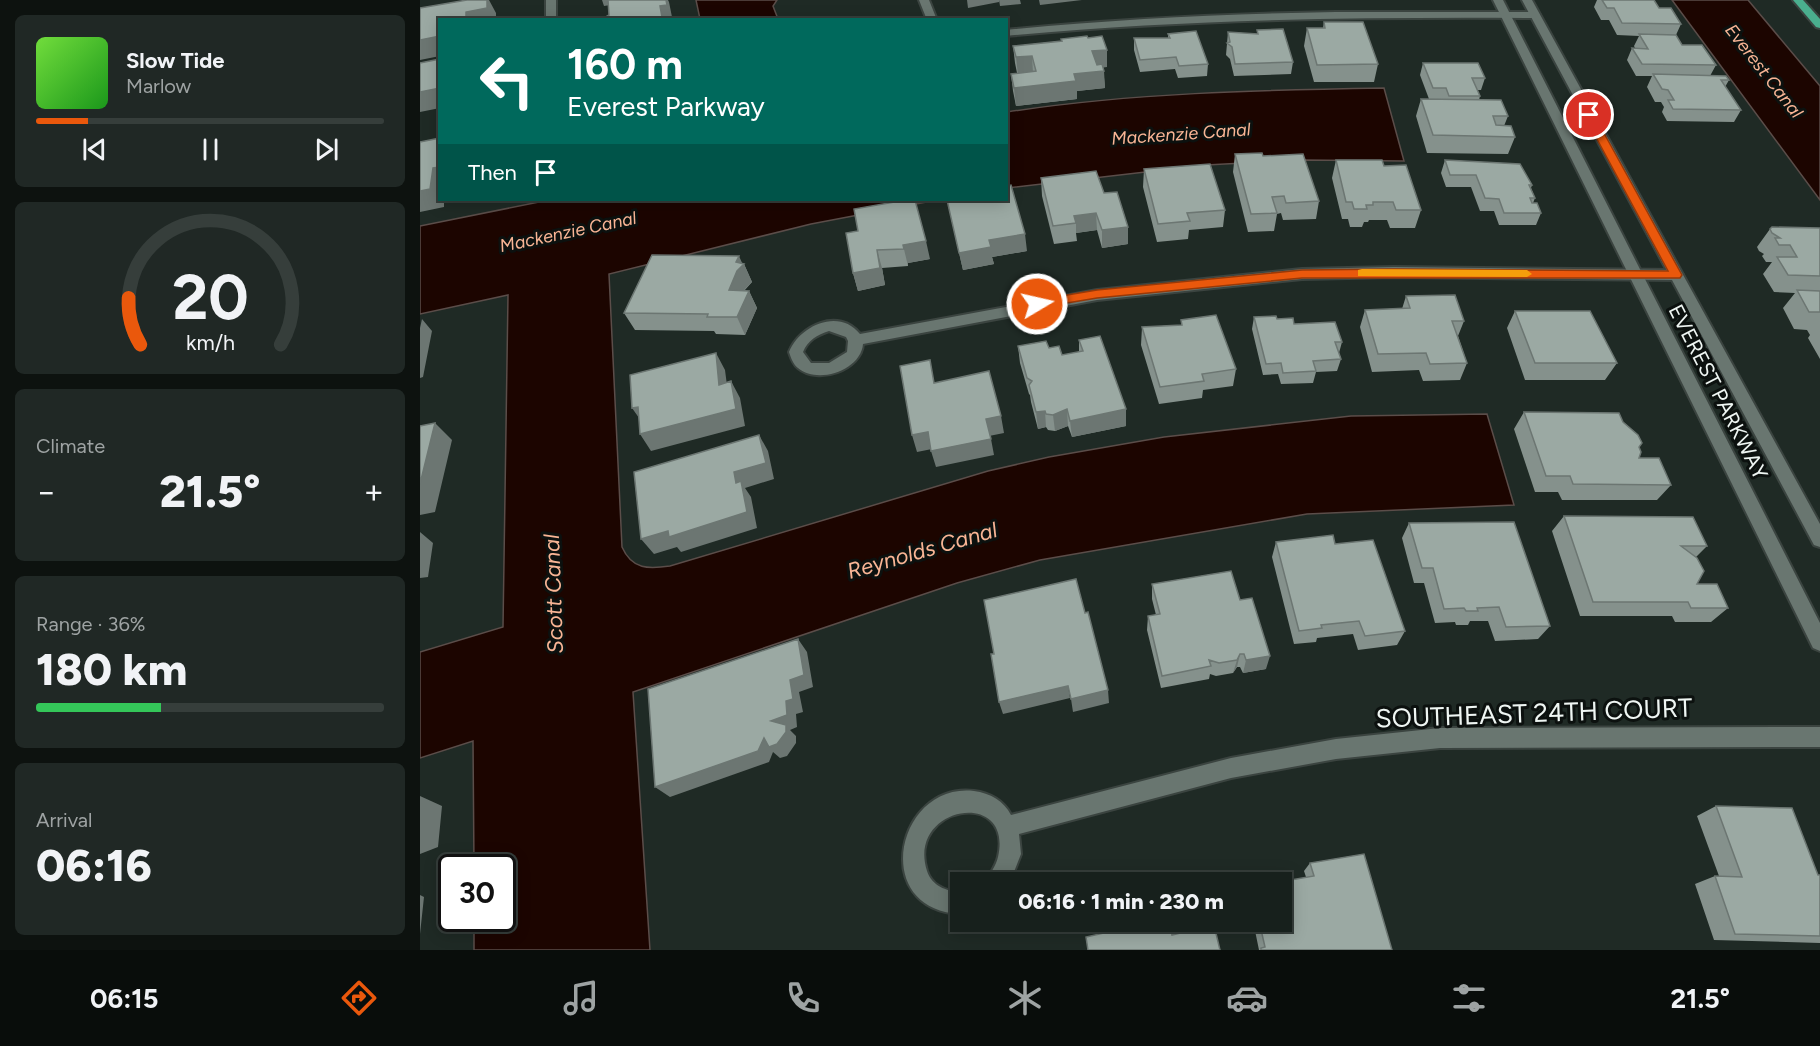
<!DOCTYPE html>
<html lang="en">
<head>
<meta charset="utf-8">
<style>
	body { margin:0; font-family:Figtree,sans-serif; background:#202825; color:#f1f3f6; height:100vh; display:flex; flex-direction:column; font-size:22px; white-space:nowrap }
	* { box-sizing:border-box; margin:0 }
	p { font-size:20px; color:#9ea3a3 }
	.icon { flex:none; width:33px; height:33px; fill:none; stroke:currentColor; stroke-width:2; stroke-linecap:round; stroke-linejoin:round }
	.map { position:relative; flex:1; overflow:hidden }
	.panel { display:flex; flex-direction:column; gap:15px; padding:15px; background:#0d120f; width:420px }
	.panel>* { flex:none }
	.hud { position:absolute; left:18px; top:18px; width:570px; height:183px; border-radius:0px; box-shadow:0 3px 15px #0003,0 0 0 2px #363e3b; background:#00695c; color:#fff; overflow:hidden }
	.speed { position:absolute; left:18px; top:854px; display:flex; gap:12px; font-size:30px; font-weight:700; text-align:center }
	.speed>* { display:grid; place-content:center; width:78px; height:78px; border-radius:50%; background:#17201c; box-shadow:0 3px 15px #0003,0 0 0 2px #363e3b; line-height:1 }
	.speed .limit { border:3px solid #111; border-radius:9px; background:#fff; color:#111 }
	.pin { position:absolute; display:grid; place-items:center; width:51px; height:51px; color:#fff; margin:-26px; border:3px solid #fff; border-radius:50%; box-shadow:0 2px 6px #0007 }
	.me { position:absolute; width:66px; margin:-33px; rotate:81deg; stroke-linejoin:round; filter:drop-shadow(0 0 4px #0008) }
	.turn { display:flex; align-items:center; gap:21px; height:126px; padding:0 30px; font-size:27px }
	.turn .icon { width:78px; height:78px; stroke-width:2.5 }
	.turn b { display:block; font-size:42px; line-height:51px }
	.then { display:flex; align-items:center; height:57px; padding:0 30px; background:#0003; gap:12px; font-size:22px }
	.big { font-size:45px; font-weight:800; line-height:1.1 }
	.panel .card { flex:1; display:flex; flex-direction:column; justify-content:center; gap:9px; min-width:0; padding:0 21px; border-radius:9px; background:#202825 }
	.panel .dial { align-items:center; gap:0 }
	.dial svg { height:156px; overflow:visible; fill:none; stroke:#363e3b; stroke-width:7; stroke-linecap:round; text-anchor:middle }
	.dial text { fill:#f1f3f6; stroke:none }
	.song { display:flex; align-items:center; gap:18px }
	.cover { width:72px; height:72px; border-radius:9px; background:linear-gradient(135deg,hsl(100 70% 55%),hsl(120 70% 35%)) }
	.played { height:6px; border-radius:3px; background:linear-gradient(90deg,#ea580c 15%,#363e3b 15%) }
	.keys { display:flex; justify-content:space-around; direction:ltr }
	.heat { display:flex; justify-content:space-between; align-items:center; font-size:33px; direction:ltr }
	.charge { height:9px; border-radius:4px; background:linear-gradient(90deg,#34c759 36%,#363e3b 0) }
	.trip { position:absolute; left:530px; top:872px; width:342px; height:60px; border-radius:0px; background:#17201c; box-shadow:0 3px 15px #0003,0 0 0 2px #363e3b; font-weight:800; line-height:60px; text-align:center }
	.tabs { display:flex; height:96px; justify-content:space-around; align-items:center; background:#090d0b; color:#9ea3a3 }
	.tabs .icon { width:42px; height:42px }
	.tabs .on { color:#ea580c }
	.tabs b { font-size:27px; color:#f1f3f6 }
	main { display:flex; flex:1; min-height:0 }
	.map>svg:first-child { display:block }
</style>
</head>
<body>
<main>
<section class="panel">
<div class="card">
<div class="song"><i class="cover"></i><div><b>Slow Tide</b><p>Marlow</p></div></div>
<div class="played"></div>
<div class="keys"><svg class="icon" aria-label="previous" viewBox="0 0 24 24"><path d="M18 5L8 12l10 7zM5 5v14"/></svg><svg class="icon" aria-label="pause" viewBox="0 0 24 24"><path d="M8 5v14M16 5v14"/></svg><svg class="icon" aria-label="next" viewBox="0 0 24 24"><path d="M6 5l10 7-10 7zM19 5v14"/></svg></div>
</div>
<div class="card dial"><svg viewBox="0 0 100 80">
<path d="M14 69A42 42 0 1 1 86 69"/>
<path d="M14 69A42 42 0 0 1 8 45" stroke="#ea580c"/>
<text x="50" y="56" font-size="32" font-weight="700">20</text>
<text x="50" y="72" font-size="11">km/h</text>
</svg></div>
<div class="card"><p>Climate</p>
<div class="heat"><a>−</a><b class="big">21.5°</b><a>+</a></div>
</div>
<div class="card"><p>Range · 36%</p><b class="big">180 km</b><div class="charge"></div></div>
<div class="card"><p>Arrival</p><b class="big">06:16</b></div>
</section>
<div class="map">
<svg width="1400" height="950" viewBox="0 0 1400 950">
	<rect width="100%" height="100%" fill="#1f2a25"/>
	<path fill="#1c0500" stroke="#5b4d49" stroke-width="1.5" d="M276,0H357L353,6L358,19H280Z
		M1252,0H1328L1400,86V200Z
		M964,88L984,161L882,160L786,165L587,188V112C711,93 838,90 964,88Z
		M129,200H517L391,224L189,274L202,547C212,570 229,569 250,566L568,471L629,457L744,437L931,416L1067,414L1094,505L887,514L620,560L537,583L213,692L230,950H54V918H82V867H54L53,741L0,758V652L83,627L88,295L0,314V226Z"/>
	<g fill="none" stroke-linecap="round" stroke-linejoin="round">
		<defs>
			<path id="minor" d="M126,0H136V20H126Z
				M499,0H509L517,20H507Z
				M916,12H1115L1120,15L1115,18C938,17 763,19 586,36V30C696,19 806,14 916,12Z
				M974,267L1256,270L1263,275L1256,280L974,277L882,279L677,300L443,344C441,370 398,385 378,368C373,364 371,358 369,352C379,326 419,307 440,334L677,290L882,269ZM409,331L426,337L428,341L427,352L409,363H391L383,352C388,340 397,335 409,331Z
				M1400,727V747L1020,748L916,759L811,778L599,834L601,854L590,882H566C570,873 576,866 578,857C594,787 486,806 507,871C512,886 526,891 540,892V914C449,909 477,782 554,791C570,793 584,801 591,815L811,758L916,739L1020,728Z"/>
			<path id="tertiary" d="M1073,0H1083L1400,623V651L1393,648Z
				M1102,0H1112L1400,524V547L1394,545Z"/>
			<path id="trunk" d="M1373,0H1383L1400,19V28L1396,27Z"/>
		</defs>
		<use href="#minor" stroke="#3b4440" stroke-width="4"/>
		<use href="#tertiary" stroke="#3b4440" stroke-width="4"/>
		<use href="#trunk" stroke="#3b4440" stroke-width="4"/>
		<use href="#minor" fill="#697670" fill-rule="evenodd"/>
		<use href="#tertiary" fill="#697670" fill-rule="evenodd"/>
		<use href="#trunk" fill="#4aae8e" fill-rule="evenodd"/>
	</g>
	<path fill="#85918c" d="M1177,0H1234L1239,8L1261,24L1256,35L1262,45L1296,65L1290,76L1309,80L1305,87L1321,110L1314,122L1247,121L1242,112L1244,107L1241,102H1235L1227,87L1232,76H1216L1207,60L1212,48H1215L1214,46L1219,36L1197,35L1189,20H1181L1174,7Z
		M904,22L958,64L954,82H894L884,46L887,28H903Z
		M837,30L873,62L871,74L814,76L810,59L806,55L808,32L837,34Z
		M748,34L788,64L787,76L758,78L755,69L720,72L714,50V38H748Z
		M641,39L687,67H683L685,88L657,91V99L596,106L593,91L591,74L597,73L595,63L593,46L641,41Z
		M1003,63L1065,78L1061,90H1057L1060,96L1059,100L1088,116L1084,126L1095,137L1088,154L1007,153L996,116L1001,99H1009L1000,75Z
		M815,154L843,156L899,201L896,219L863,220L861,213L857,214L854,231L828,232L813,172Z
		M916,160L1001,210L995,228H970L967,220H949L948,222H944L942,227H930L928,219H922L912,178Z
		M1025,160L1112,185L1111,188L1115,198L1113,203L1121,213L1116,225H1079L1074,211H1060L1051,187H1026L1021,173Z
		M724,169L805,210L803,227L769,230L768,239L737,242L723,187Z
		M621,178L684,193L708,244L682,248L677,230L656,233L657,241L634,244L622,196Z
		M527,200L607,251L572,257L574,264L543,270Z
		M1400,228V359L1388,338L1390,335L1387,330L1374,329L1363,308L1375,293L1354,292L1343,274L1352,262H1346L1342,256L1344,254L1339,251L1337,247L1350,229Z
		M438,231L510,259L488,263V266L462,268L465,285L438,291L433,273Z
		M322,264H324L332,282L324,291H329L337,308L325,335L296,334L294,331L215,330L204,313Z
		M986,296L1044,321L1038,336L1047,363L1040,380L1003,381L999,370L952,372L940,327L945,310L982,309Z
		M1095,311L1197,363L1185,380H1105L1087,328Z
		M834,317L857,319L874,324L922,342L919,353L921,359L917,371L896,372L893,383L861,384L858,374L843,375L832,329Z
		M761,320L816,369L813,386L783,390L782,398L739,404L721,345L722,327L761,325Z
		M659,340L706,426L652,437L648,426L635,431L628,430L626,427L618,429L611,402L610,395L609,394L600,363L598,346L629,348L642,355L659,352Z
		M1104,412L1203,422L1219,447V458L1251,485L1237,500H1142L1138,492H1115L1094,429Z
		M1144,516L1287,546L1276,557L1277,584L1308,608L1291,622H1255L1252,616H1160L1132,531Z
		M989,523L1130,626L1118,639L1075,641L1068,621H1050L1048,625H1036L1035,622L1015,623L1004,583H994L982,538Z
		M856,542L915,544L985,631L977,645L938,650L933,634L897,638L896,642L874,644L852,557Z
		M732,584L820,600L846,669L823,673L820,667H817L813,673L796,676L790,674L789,679L741,688L727,630L728,616L736,615L732,599Z
		M1296,806L1398,875H1400V943L1294,940L1275,884L1295,876H1299L1277,816Z
		M890,863L972,950H839L833,921H861L886,877L884,871Z"/>
	<path fill="#6c7672" d="M67,0H69L76,13V20H46V12Z
		M182,0H223L184,6Z
		M246,0H248L249,2L252,17L245,18L246,20H229Z
		M547,0H579V2L548,8Z
		M579,0H600L601,4L580,6Z
		M619,0H662L620,5Z
		M20,36V56L0,60V40Z
		M687,50V67L673,69L672,51Z
		M612,56L613,73L598,75L596,57Z
		M684,71L685,88L657,91V99L596,106L594,88L654,74Z
		M20,88V108L0,112V92Z
		M20,167V200H24V207L0,212V191L13,168Z
		M676,213L677,230L656,233V223L654,216Z
		M708,227V244L682,248V230Z
		M605,234L607,251L572,257L574,264L543,270L539,253L569,240Z
		M506,241L510,259L488,263V266L483,245Z
		M457,250L462,268L465,285L438,291L433,273Z
		M319,256L323,265L324,264L332,282L325,289L318,308L309,290L316,262Z
		M329,291L337,308L325,335L317,317Z
		M2,319L12,331L3,377L0,378V328Z
		M296,353L305,370L309,401L299,385Z
		M311,381L320,398L325,426L231,451L220,434Z
		M218,407L224,425L212,408Z
		M647,409L648,426L635,431L633,415Z
		M706,409V426L652,437L650,421Z
		M625,411L626,427L618,429L616,412Z
		M581,416L584,433L569,436L566,419Z
		M15,423L32,440L15,512L0,515V484Z
		M508,432L512,449L497,452L492,435Z
		M339,435L348,451L354,479L325,488L331,497L337,528L261,552L257,547L234,554L221,539L316,483L314,472Z
		M571,439L574,455L516,467L511,451Z
		M0,532L13,543L8,577L0,578Z
		M378,639L387,652L393,687L379,692L383,712L376,714L377,727L370,730L376,736V743L367,756L360,758L353,752L349,762L250,797L235,787L351,721L370,680Z
		M820,654L817,667L813,673L817,660Z
		M850,656L846,669L823,673L826,660Z
		M648,686L650,698L583,714L579,702Z
		M688,690L689,703L653,712L651,699Z
		M0,796L22,806L18,847L0,854Z
		M0,895L4,897L0,934Z"/>
	<path fill="#9ba9a3" stroke="#6c7672" stroke-width="1.5" d="M47,0H67V8L46,12V20H20V36L0,40V8Z
		M188,0H246L247,5L240,6L242,17L229,20H185L184,18L189,15Z
		M1182,0H1234L1239,8H1251L1261,24L1202,23L1194,8H1187Z
		M904,22H943L958,64L897,65L887,28H905Z
		M863,29L873,62L815,64L812,47L807,43L810,42L808,32L838,34L837,30Z
		M776,31L788,64L759,66L756,57L720,60L714,38H750L748,34Z
		M1219,34L1256,35L1262,45H1282L1296,65L1222,64L1212,48L1228,49Z
		M667,36L668,38L682,36L687,50L672,51L677,65L682,64L684,71L654,74L656,81L594,88L591,74L616,71L612,56L596,57L593,46L642,41L641,39Z
		M20,59V88L0,92V63Z
		M1003,63H1058L1065,78H1052L1060,96H1029L1026,88H1013Z
		M1233,74L1306,76L1309,80H1301L1321,110L1253,109L1248,100H1254L1248,90L1242,89Z
		M1001,99L1081,100L1088,116H1073L1076,125L1091,126L1095,137L1013,135Z
		M20,138V167L13,168L10,189L0,191V142Z
		M842,153L843,156L883,154L899,201L866,203L864,196L852,197L857,213L831,214L815,154Z
		M916,160H962L964,166L986,165L1001,210H976L973,202H953V205H946L947,209H934L932,202H926Z
		M1025,160L1100,164L1112,185H1109L1115,198H1110L1112,203H1117L1121,213H1084L1079,199L1065,198L1056,175H1030Z
		M790,164L805,210L767,213L770,221L738,224L724,169Z
		M676,171L684,193L697,192L708,227L682,230L676,213L654,216L656,223L633,226L621,178Z
		M591,185L605,234L569,240L571,247L539,253L527,200H586V186Z
		M486,200H495L506,241L483,245L484,249L457,250L460,268L433,273L426,233L438,231L434,209Z
		M1352,227L1400,228V276L1368,275L1357,257H1377L1370,245H1359L1355,238H1360L1352,233L1350,229Z
		M232,255L319,256L316,262L324,264L317,271L309,290L329,291L317,317H287L288,314L204,313Z
		M1377,290L1400,291V312H1389Z
		M1035,295L1044,321H1032L1047,363L1010,364L1006,353L958,354L945,310L990,308L986,296Z
		M1095,311H1170L1197,363H1115Z
		M796,315L816,369L782,374L784,381L740,387L722,327L762,325L761,320Z
		M856,316L857,319L873,318L874,324L915,322L922,342H915L921,359L893,361L896,371L863,373L861,363L846,364L834,317Z
		M680,336L706,409L650,421L647,409L633,415L626,414L625,411L616,412L609,385L612,381L607,378L598,346L626,341L629,348L639,346L642,355L663,351L659,340Z
		M296,353L299,385L311,381L316,409L220,434L218,407L212,408L210,375Z
		M510,360L514,383L569,371L581,416L566,419L571,439L511,451L508,432L492,435L480,366Z
		M1104,412L1199,413L1203,422L1218,435L1222,443L1219,447L1221,452L1219,458H1239L1251,485L1153,484L1150,476H1126Z
		M15,423L0,484V426Z
		M339,435L346,463L314,472L316,483L321,481L327,512L249,537L248,531L221,539L214,472Z
		M1144,516L1273,517L1287,546H1261L1277,558L1284,571L1277,584H1297L1308,608H1271L1268,602H1173Z
		M1094,522L1130,626L1086,627L1079,607L1057,608L1058,611H1046L1044,608L1024,609L1013,568H1002L989,523Z
		M913,535L915,544L953,540L985,631L945,636L939,621L901,625L902,628L879,631L856,542Z
		M811,571L820,600L832,598L850,656L826,660L824,654H820L817,660L799,663L789,660L791,666L742,676L728,616L740,614L732,584Z
		M656,579L665,613L668,612L688,690L651,699L648,686L579,702L571,654H574L564,600Z
		M378,639L384,675L370,680L373,699L366,701L367,715L351,721L366,725V732L357,744L349,747L344,738L338,751L235,787L228,689Z
		M1296,806L1372,808L1398,875H1400V936L1315,934L1295,876L1322,877Z
		M944,854L972,950H841V948L845,947L839,921H861V882H859L894,876L890,863Z
		M737,921H750L752,935L794,925L800,950H668L666,937Z"/>
	<path fill="#ea580c" stroke="#983908" stroke-width="1.5" d="M1169,112L1174,115L1262,275L1260,278H882L677,298L617,308L611,304L617,300L677,290L882,270L974,269L1248,271L1164,115Z"/>
	<path fill="#f59e0b" d="M942,269L1107,270L1112,274L1107,277L938,276V270Z"/>
	<g text-anchor="middle" stroke-width="6" stroke-linejoin="round" paint-order="stroke">
		<g font-size="18" font-style="italic" fill="#f9b595" stroke="#0c110f">
			<text transform="translate(1344 71) rotate(52)" y="6">Everest Canal</text>
			<text transform="translate(761 134) rotate(-4)" y="6">Mackenzie Canal</text>
			<text transform="translate(148 232) rotate(-12)" y="6">Mackenzie Canal</text>
		</g>
		<g font-size="21" fill="#eff6f3" stroke="#0c110f">
			<text transform="translate(1298 392) rotate(63)" y="7">EVEREST PARKWAY</text>
		</g>
		<g font-size="22" font-style="italic" fill="#f9b595" stroke="#0c110f">
			<text transform="translate(502 550) rotate(-16)" y="8">Reynolds Canal</text>
			<text transform="translate(133 594) rotate(-92)" y="8">Scott Canal</text>
		</g>
		<g font-size="26" fill="#eff6f3" stroke="#0c110f">
			<text transform="translate(1114 713) rotate(-2)" y="9">SOUTHEAST 24TH COURT</text>
		</g>
	</g>
</svg>
<div class="speed"><div class="limit">30</div></div>
<div class="pin" style="left:1169px;top:115px;background:#d93025"><svg class="icon" aria-label="arrive" viewBox="0 0 24 24"><path d="M6 21V4h12l-3 4 3 4H6"/></svg></div>
<svg class="me" style="left:617px;top:304px" viewBox="-20 -20 40 40"><circle r="17" fill="#ea580c" stroke="#fff" stroke-width="3"/><path d="M0-11L8 9 0 5-8 9z" fill="#fff"/></svg>
<div class="trip">06:16 · 1 min · 230 m</div>
<div class="hud">
<div class="turn"><svg class="icon" aria-label="left" viewBox="0 0 24 24"><path d="M17 20v-9H6M10 6l-5 5 5 5"/></svg><div><b>160 m</b>Everest Parkway</div></div>
<div class="then">Then<svg class="icon" aria-label="arrive" viewBox="0 0 24 24"><path d="M6 21V4h12l-3 4 3 4H6"/></svg></div>
</div>
</div>
</main>
<nav class="tabs">
<b>06:15</b>
<svg class="icon on" aria-label="directions" viewBox="0 0 24 24"><path d="M12 3l9 9-9 9-9-9zM9 14v-3h6M13 9l2 2-2 2"/></svg>
<svg class="icon" aria-label="music" viewBox="0 0 24 24"><path d="M9 18V5l10-2v13"/><circle cx="6" cy="18" r="3"/><circle cx="16" cy="16" r="3"/></svg>
<svg class="icon" aria-label="phone" viewBox="0 0 24 24"><path d="M5 4h4l2 5-3 2q2 4 5 5l2-3 5 2v4C11 20 4 13 5 4z"/></svg>
<svg class="icon" aria-label="climate" viewBox="0 0 24 24"><path d="M12 3v18M4 7l16 10M4 17L20 7"/></svg>
<svg class="icon" aria-label="car" viewBox="0 0 24 24"><path d="M5 17H2v-5l4-1 3-4h7l3 4 3 1v5h-3M9 17h6M6 11h13"/><circle cx="7" cy="17" r="2"/><circle cx="17" cy="17" r="2"/></svg>
<svg class="icon" aria-label="filters" viewBox="0 0 24 24"><path d="M4 7h16M4 17h16"/><circle cx="9" cy="7" r="2"/><circle cx="15" cy="17" r="2"/></svg>
<b>21.5°</b>
</nav>
</body>
</html>
